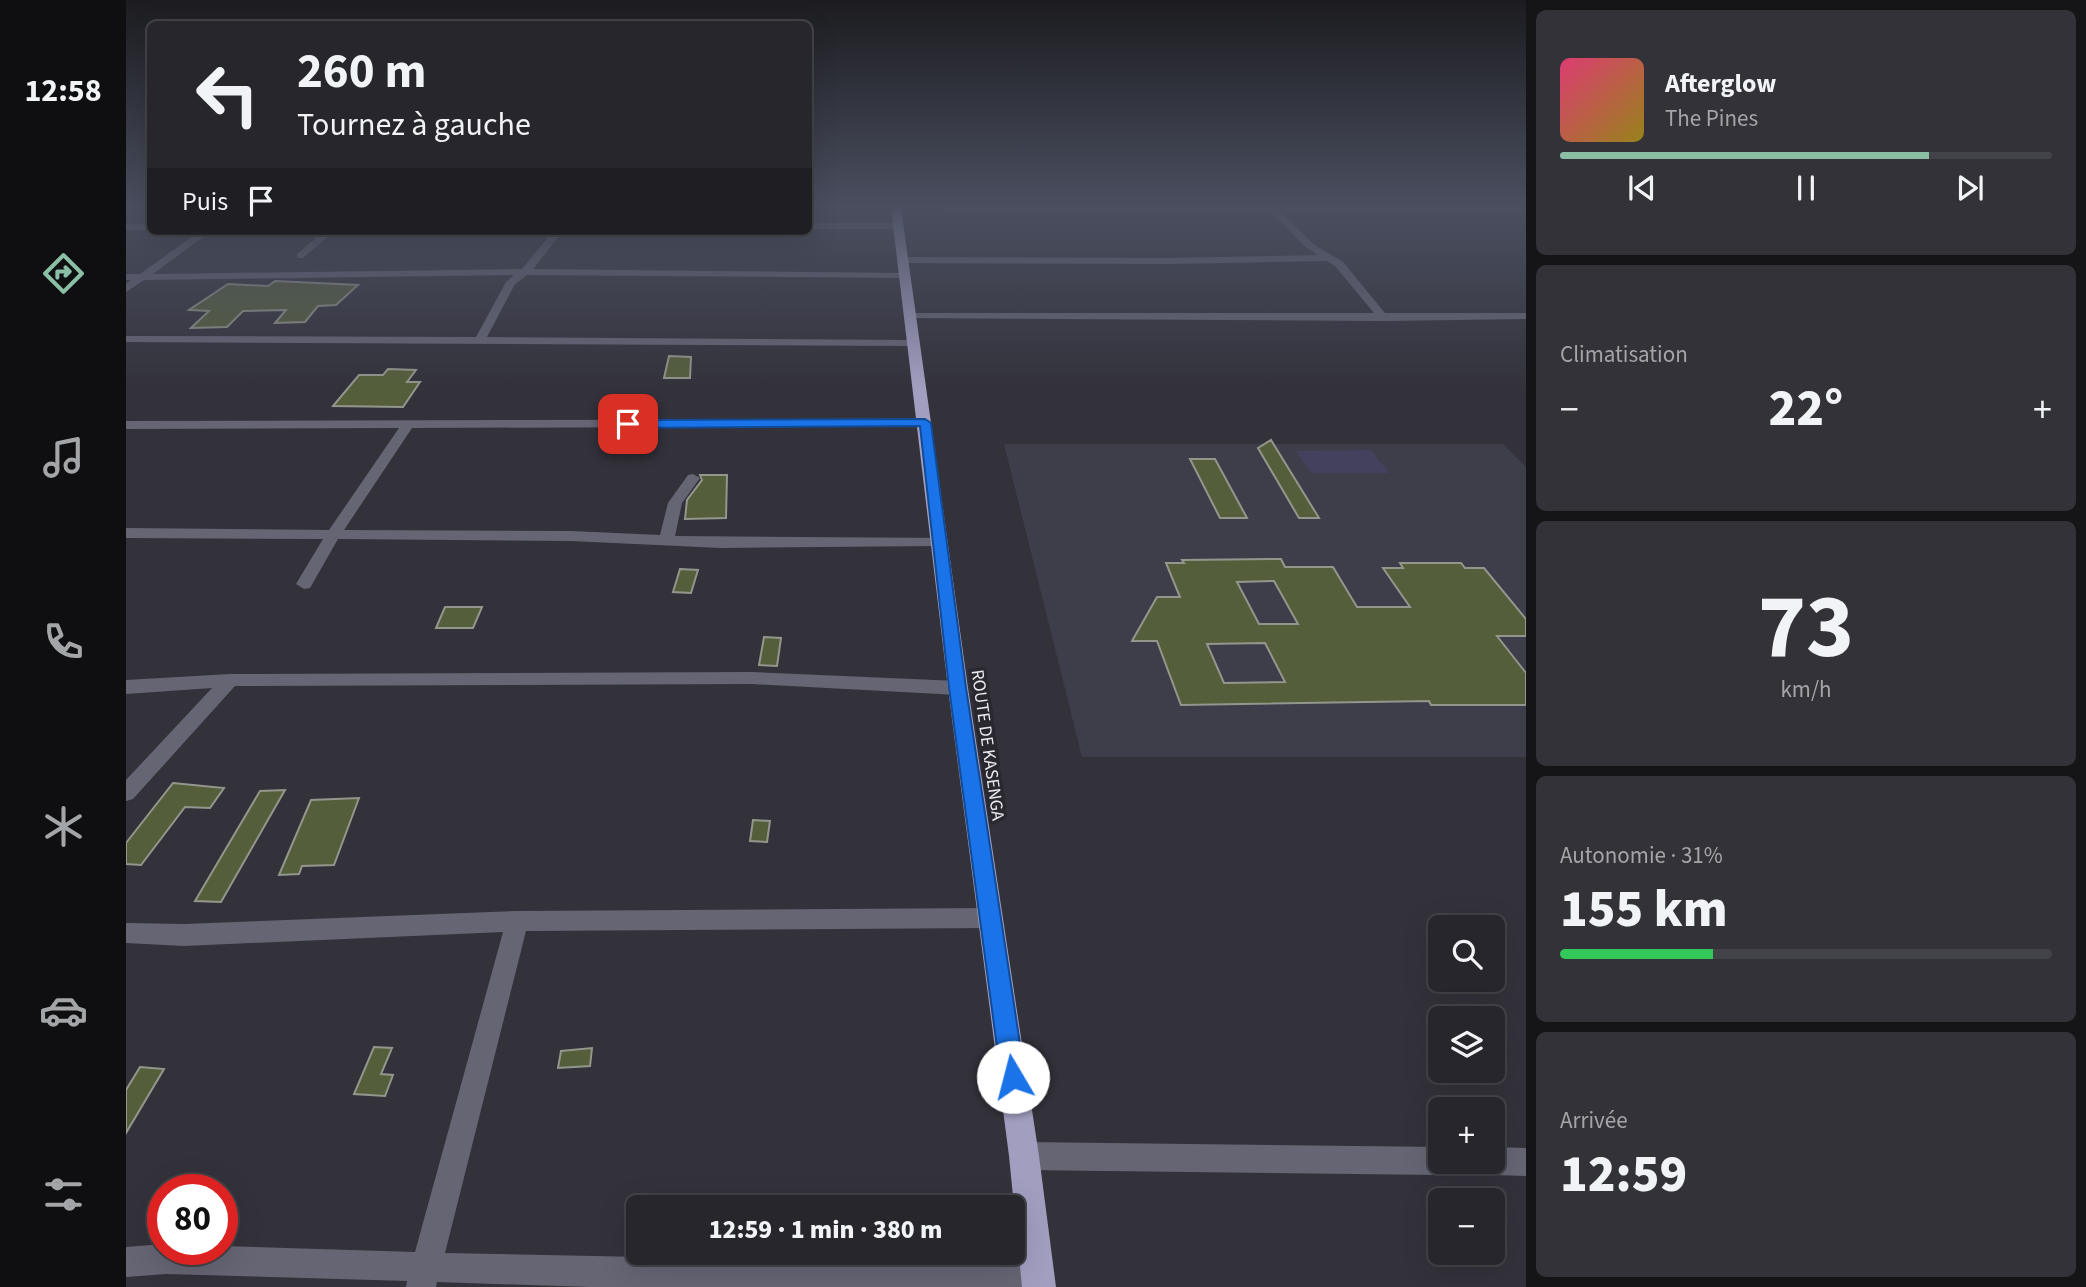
<!DOCTYPE html>
<html lang="fr">
<head>
<meta charset="utf-8">
<style>
	body { margin:0; font-family:"Source Sans 3",sans-serif; background:#323238; color:#f1f3f6; height:100vh; display:flex; flex-direction:column; font-size:26px; white-space:nowrap }
	* { box-sizing:border-box; margin:0 }
	p { font-size:23px; color:#a4a5a9 }
	.icon { flex:none; width:38px; height:38px; fill:none; stroke:currentColor; stroke-width:2; stroke-linecap:round; stroke-linejoin:round }
	.map { position:relative; flex:1; overflow:hidden }
	.panel { display:flex; flex-direction:column; gap:10px; padding:10px; background:#151518; width:560px }
	.panel>* { flex:none }
	.top-card { position:absolute; left:21px; top:21px; width:665px; height:214px; border-radius:10px; box-shadow:0 7px 28px #0002,0 0 0 2px #424348; background:#26262c; color:#f1f3f6; overflow:hidden }
	.fabs { position:absolute; left:1302px; top:915px; display:grid; gap:14px }
	.fabs a { display:grid; place-items:center; width:77px; height:77px; border-radius:10px; background:#26262c; box-shadow:0 7px 28px #0002,0 0 0 2px #424348; font-size:35px }
	.speed { position:absolute; left:21px; top:1174px; display:flex; gap:14px; font-size:35px; font-weight:700; text-align:center }
	.speed>* { display:grid; place-content:center; width:91px; height:91px; border-radius:50%; background:#26262c; box-shadow:0 7px 28px #0002,0 0 0 2px #424348; line-height:1 }
	.speed .limit { border:10px solid #d22; background:#fff; color:#111 }
	.pin { position:absolute; display:grid; place-items:center; width:60px; height:60px; color:#fff; margin:-30px; border-radius:14px; box-shadow:0 4px 10px #0006 }
	.me { position:absolute; width:77px; margin:-38px; rotate:352deg; stroke-linejoin:round; filter:drop-shadow(0 0 5px #0008) }
	.turn { display:flex; align-items:center; gap:24px; height:147px; padding:0 35px; font-size:32px }
	.turn .icon { width:91px; height:91px; stroke-width:2.5 }
	.turn b { display:block; font-size:49px; line-height:60px }
	.then { display:flex; align-items:center; height:66px; padding:0 35px; background:#0003; gap:14px; font-size:26px }
	.big { font-size:52px; font-weight:800; line-height:1.1 }
	.panel .tile { flex:1; display:flex; flex-direction:column; justify-content:center; gap:10px; min-width:0; padding:0 24px; border-radius:10px; background:#323238 }
	.panel .dial { align-items:center; gap:0 }
	.dial b { font-size:91px; line-height:1 }
	.song { display:flex; align-items:center; gap:21px }
	.cover { width:84px; height:84px; border-radius:10px; background:linear-gradient(135deg,hsl(340 70% 55%),hsl(50 70% 35%)) }
	.played { height:7px; border-radius:4px; background:linear-gradient(90deg,#8abfa5 75%,#424348 75%) }
	.keys { display:flex; justify-content:space-around; direction:ltr }
	.heat { display:flex; justify-content:space-between; align-items:center; font-size:38px; direction:ltr }
	.charge { height:10px; border-radius:5px; background:linear-gradient(90deg,#34c759 31%,#424348 0) }
	.trip { position:absolute; left:500px; top:1195px; width:399px; height:70px; border-radius:10px; background:#26262c; box-shadow:0 7px 28px #0002,0 0 0 2px #424348; font-weight:800; line-height:70px; text-align:center }
	main { display:flex; flex:1; min-height:0 }
	.tab-bar { display:flex; flex-direction:column; width:126px; justify-content:space-around; align-items:center; background:#0f0f12; color:#a4a5a9 }
	.tab-bar .icon { width:49px; height:49px }
	.tab-bar .current { color:#8abfa5 }
	.tab-bar b { font-size:32px; color:#f1f3f6 }
	.map>svg:first-child { display:block }
</style>
</head>
<body>
<main>
<nav class="tab-bar">
<b>12:58</b>
<svg class="icon current" aria-label="directions" viewBox="0 0 24 24"><path d="M12 3l9 9-9 9-9-9zM9 14v-3h6M13 9l2 2-2 2"/></svg>
<svg class="icon" aria-label="music" viewBox="0 0 24 24"><path d="M9 18V5l10-2v13"/><circle cx="6" cy="18" r="3"/><circle cx="16" cy="16" r="3"/></svg>
<svg class="icon" aria-label="phone" viewBox="0 0 24 24"><path d="M5 4h4l2 5-3 2q2 4 5 5l2-3 5 2v4C11 20 4 13 5 4z"/></svg>
<svg class="icon" aria-label="climate" viewBox="0 0 24 24"><path d="M12 3v18M4 7l16 10M4 17L20 7"/></svg>
<svg class="icon" aria-label="car" viewBox="0 0 24 24"><path d="M5 17H2v-5l4-1 3-4h7l3 4 3 1v5h-3M9 17h6M6 11h13"/><circle cx="7" cy="17" r="2"/><circle cx="17" cy="17" r="2"/></svg>
<svg class="icon" aria-label="filters" viewBox="0 0 24 24"><path d="M4 7h16M4 17h16"/><circle cx="9" cy="7" r="2"/><circle cx="15" cy="17" r="2"/></svg>
</nav>
<div class="map">
<svg width="1400" height="1287" viewBox="0 0 1400 1287">
	<rect width="100%" height="100%" fill="#33323b"/>
	<path fill="#3e3e4b" d="M878,444H1377L1400,467V757H956Z"/>
	<path fill="#44415e" d="M1245,450L1263,473H1185L1170,451Z"/>
	<path fill="#555e3b" stroke="#93968c" stroke-width="2" fill-rule="evenodd" d="M149,281L232,285L210,305L192,306L179,322L149,323L160,310L117,311L101,327L65,328L83,311L63,310L102,284L142,286Z
		M543,356L565,357L564,378H538Z
		M262,369L290,370L281,382H294L277,407L207,406L233,375H257Z
		M1145,440L1193,518H1173L1132,448Z
		M1064,459H1089L1121,518H1094Z
		M574,475H601L600,518L559,519L561,500L576,480Z
		M1155,559L1159,567H1207L1231,607H1284L1257,568H1277L1274,563H1335L1339,568H1358L1400,619V636H1371L1400,673V705H1305L1303,701L1055,705L1031,641H1006L1031,597H1054L1040,563H1058L1056,560ZM1148,581L1172,624H1133L1111,582ZM1139,643L1159,682L1098,683L1081,644Z
		M554,569L572,570L565,593L547,592Z
		M319,607H356L347,628H310Z
		M638,637L655,638L651,666L633,665Z
		M47,783L98,788L84,808L59,807L15,865L0,864V843Z
		M159,790L95,902L69,901L134,791Z
		M233,798L208,865L176,866L173,874L153,875L185,800Z
		M627,820L644,821L641,842L624,841Z
		M248,1047L266,1048L255,1074L267,1075L259,1096L228,1094Z
		M466,1048L464,1066L432,1068L435,1051Z
		M14,1067L38,1069L0,1133V1090Z"/>
	<g fill="none" stroke-linecap="round" stroke-linejoin="round">
		<path fill="#666574" fill-rule="evenodd" d="M818,208H1400V212L1156,213L1187,244L1217,262L1259,313H1400V319L1258,321L781,318V314L785,313H1248L1209,266L1201,261L1044,264L776,263L771,260L776,257L1044,258L1192,255L1181,248L1146,213L822,211Z
			M682,223H772L777,226L772,229H682Z
			M0,224H24V230H0Z
			M74,231H85L27,274L396,269L427,231H437L407,269L778,273L783,276L782,278L401,275L389,284L361,337L788,340L794,343L788,346L0,342V336L350,337L380,282L388,275L18,280L0,292V284L5,280H0V274H14Z
			M198,231H209L177,258H171V254Z
			M799,419L804,420V426L286,428L218,530L445,531L534,535L542,503L562,475L567,474L574,478L556,503L549,536L818,538L821,541L813,546L595,548L445,541L212,539L184,588L178,589L170,584L197,539L0,538V528L203,530L273,428L0,429V421Z
			M626,672L832,681L838,683L841,688L838,693L832,695L626,684L109,686L7,799L0,801V780L86,688L0,694V680L104,674Z
			M865,908L873,911L876,918L873,925L865,928L400,931L319,1253L912,1265L923,1269L927,1280L924,1287H464L311,1282L310,1287H280L281,1281L40,1274L0,1277V1247L37,1244V1250H96V1246L289,1252L377,932L58,946L0,943V923L58,924L391,911Z
			M898,1142L1314,1147V1162H1327L1324,1171L1314,1175L898,1170L888,1166L884,1156L888,1146Z
			M1367,1147L1400,1148V1176L1367,1175L1357,1171L1354,1162H1367Z"/>
		<path fill="#a29ec0" fill-rule="evenodd" d="M765,208H775L842,688L913,1156L930,1287H896L883,1156L822,688Z"/>
	</g>
	<linearGradient id="sky" x2="0" y2="1"><stop stop-color="#1c1c20"/><stop offset="0.53" stop-color="#4a4f60"/><stop offset="1" stop-color="#4a4f60" stop-opacity="0"/></linearGradient>
	<rect width="1400" height="389" fill="url(#sky)"/>
	<path fill="#1a73e8" stroke="#114b97" stroke-width="2" d="M799,419L805,423L840,688L899,1077L895,1085L887,1089L879,1085L875,1077L823,688L794,426L502,428L496,424L502,420Z"/>
	<g text-anchor="middle" stroke-width="7" stroke-linejoin="round" paint-order="stroke">
		<g font-size="18" fill="#e9e9ee" stroke="#292830">
			<text transform="translate(862 745) rotate(82)" y="6">ROUTE DE KASENGA</text>
		</g>
	</g>
</svg>
<div class="fabs">
<a><svg class="icon" aria-label="search" viewBox="0 0 24 24"><circle cx="10" cy="10" r="6"/><path d="M15 15l6 6"/></svg></a>
<a><svg class="icon" aria-label="layers" viewBox="0 0 24 24"><path d="M12 4l9 5-9 5-9-5zM3 14l9 5 9-5"/></svg></a>
<a>+</a>
<a>−</a>
</div>
<div class="speed"><div class="limit">80</div></div>
<div class="pin" style="left:502px;top:424px;background:#d93025"><svg class="icon" aria-label="arrive" viewBox="0 0 24 24"><path d="M6 21V4h12l-3 4 3 4H6"/></svg></div>
<svg class="me" style="left:887px;top:1077px" viewBox="-20 -20 40 40"><circle r="19" fill="#fff"/><path d="M0-13L10 11 0 6-10 11z" fill="#1a73e8"/></svg>
<div class="trip">12:59 · 1 min · 380 m</div>
<div class="top-card">
<div class="turn"><svg class="icon" aria-label="left" viewBox="0 0 24 24"><path d="M17 20v-9H6M10 6l-5 5 5 5"/></svg><div><b>260 m</b>Tournez à gauche</div></div>
<div class="then">Puis<svg class="icon" aria-label="arrive" viewBox="0 0 24 24"><path d="M6 21V4h12l-3 4 3 4H6"/></svg></div>
</div>
</div>
<section class="panel">
<div class="tile">
<div class="song"><i class="cover"></i><div><b>Afterglow</b><p>The Pines</p></div></div>
<div class="played"></div>
<div class="keys"><svg class="icon" aria-label="previous" viewBox="0 0 24 24"><path d="M18 5L8 12l10 7zM5 5v14"/></svg><svg class="icon" aria-label="pause" viewBox="0 0 24 24"><path d="M8 5v14M16 5v14"/></svg><svg class="icon" aria-label="next" viewBox="0 0 24 24"><path d="M6 5l10 7-10 7zM19 5v14"/></svg></div>
</div>
<div class="tile"><p>Climatisation</p>
<div class="heat"><a>−</a><b class="big">22°</b><a>+</a></div>
</div>
<div class="tile dial"><b>73</b><p>km/h</p></div>
<div class="tile"><p>Autonomie · 31%</p><b class="big">155 km</b><div class="charge"></div></div>
<div class="tile"><p>Arrivée</p><b class="big">12:59</b></div>
</section>
</main>
</body>
</html>
